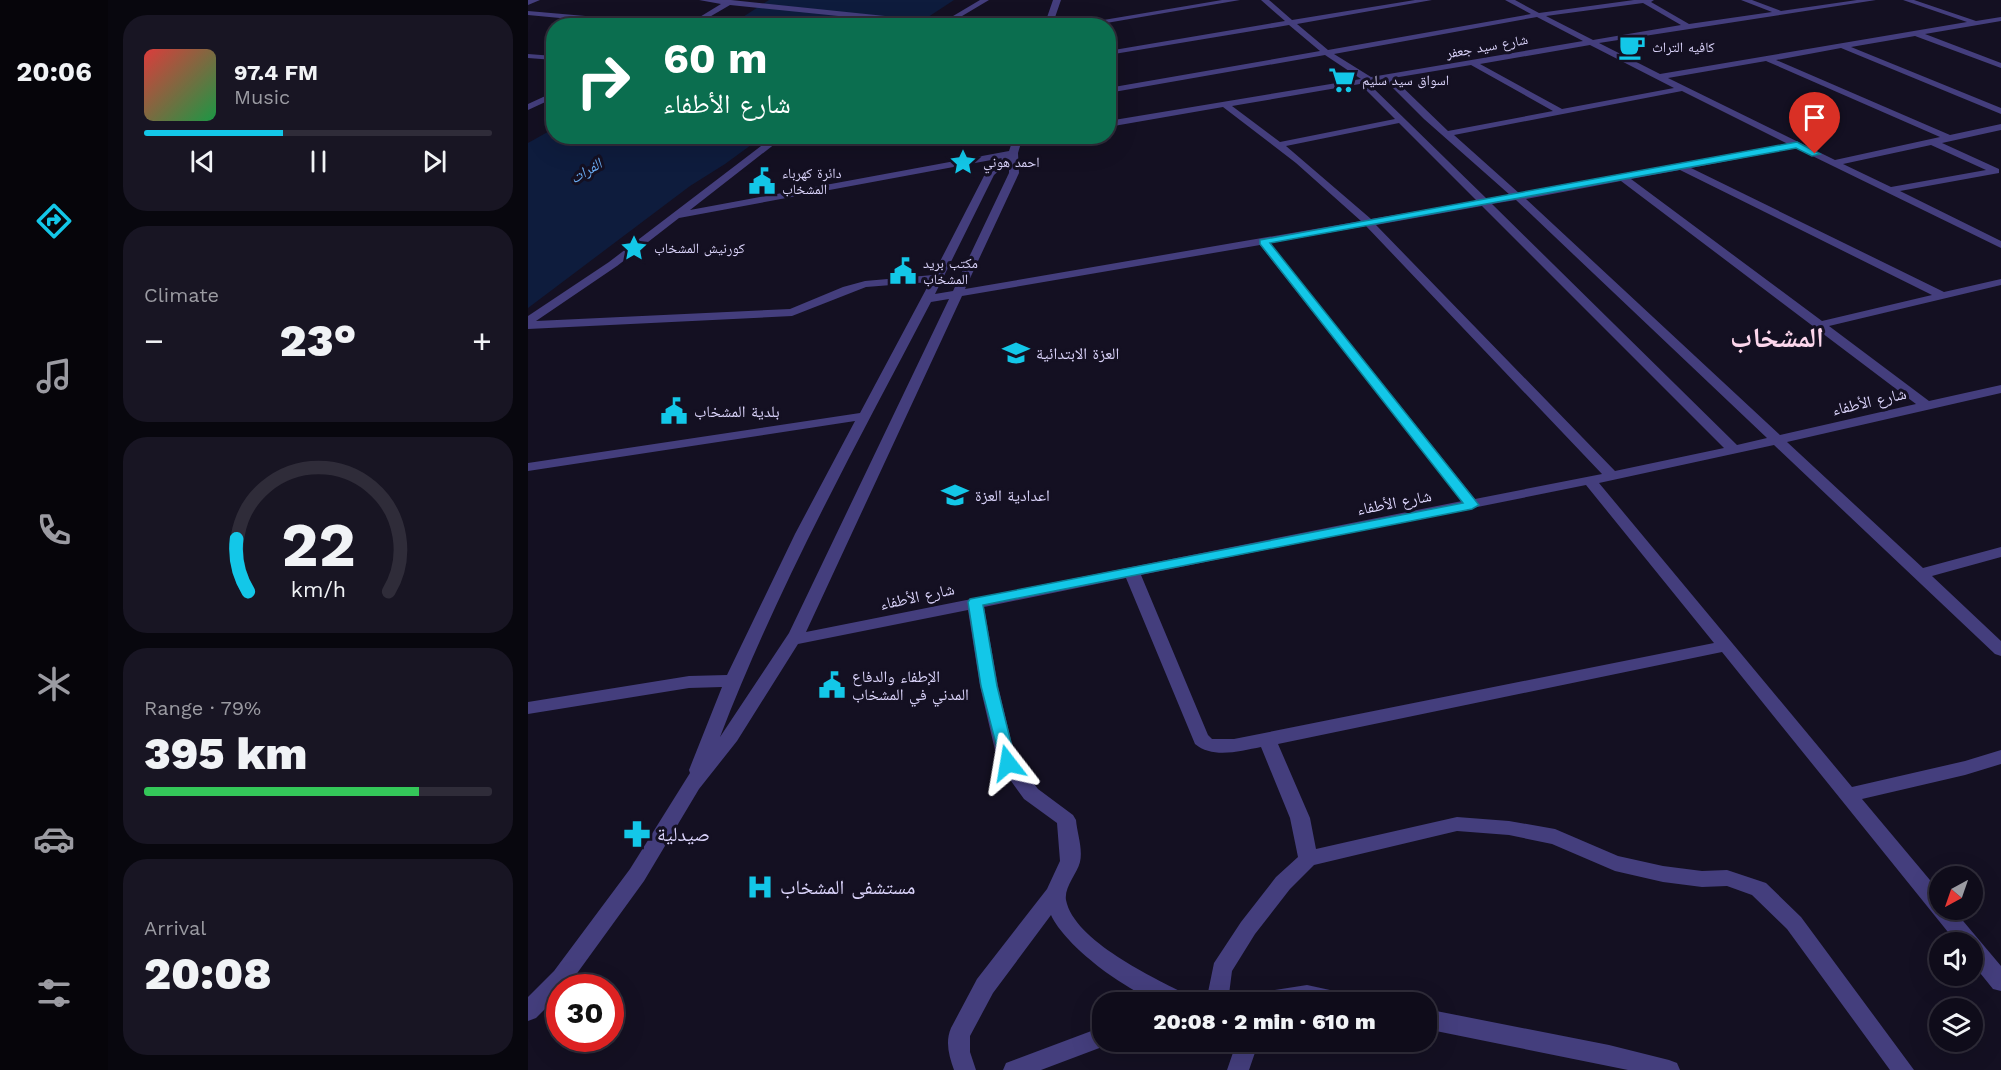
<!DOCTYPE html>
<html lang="en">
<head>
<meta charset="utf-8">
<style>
	body { margin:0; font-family:"Work Sans","Noto Naskh Arabic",sans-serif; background:#181523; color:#f1f3f6; height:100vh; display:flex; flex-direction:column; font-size:22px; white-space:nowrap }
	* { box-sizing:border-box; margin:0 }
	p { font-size:20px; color:#9b9ba2 }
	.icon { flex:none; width:33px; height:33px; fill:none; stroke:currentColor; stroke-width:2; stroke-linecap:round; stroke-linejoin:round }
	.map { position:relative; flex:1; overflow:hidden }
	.sheet { display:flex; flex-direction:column; gap:15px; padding:15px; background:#08070e; width:420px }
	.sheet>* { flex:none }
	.top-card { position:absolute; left:18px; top:18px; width:570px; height:126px; border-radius:24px; box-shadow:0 6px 24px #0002,0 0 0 2px #2f2c39; background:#0b6e4f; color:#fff; overflow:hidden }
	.needle { width:39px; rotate:220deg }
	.controls { position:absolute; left:1401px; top:866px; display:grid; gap:12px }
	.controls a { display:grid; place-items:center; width:54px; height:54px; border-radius:50%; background:#0f0c1a; box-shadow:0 6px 24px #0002,0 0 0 2px #2f2c39; font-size:30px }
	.speed { position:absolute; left:18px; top:974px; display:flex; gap:12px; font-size:30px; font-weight:700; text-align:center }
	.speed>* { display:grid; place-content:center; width:78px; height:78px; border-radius:50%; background:#0f0c1a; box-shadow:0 6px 24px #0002,0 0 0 2px #2f2c39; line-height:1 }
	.speed .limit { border:9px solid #d22; background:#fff; color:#111 }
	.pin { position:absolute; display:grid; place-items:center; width:51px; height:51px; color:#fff; margin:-62px -26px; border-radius:50% 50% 50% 0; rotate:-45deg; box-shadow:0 0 6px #0007 }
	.pin .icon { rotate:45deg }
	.me { position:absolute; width:66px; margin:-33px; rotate:346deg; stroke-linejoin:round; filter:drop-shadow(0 0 4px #0008) }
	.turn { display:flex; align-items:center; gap:21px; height:126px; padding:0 18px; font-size:27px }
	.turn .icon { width:78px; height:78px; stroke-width:2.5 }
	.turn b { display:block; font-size:42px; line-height:51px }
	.big { font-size:45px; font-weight:800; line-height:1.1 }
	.sheet .tile { flex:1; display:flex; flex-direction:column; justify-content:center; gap:9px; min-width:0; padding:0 21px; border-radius:24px; background:#181523 }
	.sheet .dial { align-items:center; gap:0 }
	.dial svg { height:156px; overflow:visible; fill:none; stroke:#2f2c39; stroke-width:7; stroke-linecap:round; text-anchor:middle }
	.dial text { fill:#f1f3f6; stroke:none }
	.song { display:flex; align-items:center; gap:18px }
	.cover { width:72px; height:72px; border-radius:9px; background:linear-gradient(135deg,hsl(0 70% 55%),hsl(140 70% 35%)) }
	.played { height:6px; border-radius:3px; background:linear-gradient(90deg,#13c7e8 40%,#2f2c39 40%) }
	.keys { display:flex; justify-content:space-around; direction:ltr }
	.heat { display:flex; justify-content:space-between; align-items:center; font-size:33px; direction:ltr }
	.charge { height:9px; border-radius:4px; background:linear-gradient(90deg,#34c759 79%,#2f2c39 0) }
	.trip { position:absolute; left:564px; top:992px; width:345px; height:60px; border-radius:24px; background:#0f0c1a; box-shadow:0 6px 24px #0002,0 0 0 2px #2f2c39; font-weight:800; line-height:60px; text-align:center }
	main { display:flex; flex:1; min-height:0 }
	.tabs { display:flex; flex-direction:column; width:108px; justify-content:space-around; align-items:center; background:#06050a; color:#9b9ba2 }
	.tabs .icon { width:42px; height:42px }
	.tabs .current { color:#13c7e8 }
	.tabs b { font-size:27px; color:#f1f3f6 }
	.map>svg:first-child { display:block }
</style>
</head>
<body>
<main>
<nav class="tabs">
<b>20:06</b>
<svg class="icon current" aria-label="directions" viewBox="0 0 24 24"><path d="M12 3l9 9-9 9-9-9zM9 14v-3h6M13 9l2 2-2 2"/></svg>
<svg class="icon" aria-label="music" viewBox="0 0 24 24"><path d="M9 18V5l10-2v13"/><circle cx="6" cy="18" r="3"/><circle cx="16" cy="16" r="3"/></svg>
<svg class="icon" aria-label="phone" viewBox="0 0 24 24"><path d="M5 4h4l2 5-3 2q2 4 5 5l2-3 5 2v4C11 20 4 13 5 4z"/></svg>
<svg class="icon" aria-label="climate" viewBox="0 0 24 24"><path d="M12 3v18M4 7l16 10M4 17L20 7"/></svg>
<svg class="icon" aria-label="car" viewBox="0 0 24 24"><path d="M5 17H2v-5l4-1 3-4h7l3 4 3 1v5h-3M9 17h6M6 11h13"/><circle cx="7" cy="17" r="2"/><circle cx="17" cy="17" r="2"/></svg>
<svg class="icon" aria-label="filters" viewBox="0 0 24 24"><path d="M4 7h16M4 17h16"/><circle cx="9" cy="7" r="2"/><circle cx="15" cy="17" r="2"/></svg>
</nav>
<section class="sheet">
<div class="tile">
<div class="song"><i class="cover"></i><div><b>97.4 FM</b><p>Music</p></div></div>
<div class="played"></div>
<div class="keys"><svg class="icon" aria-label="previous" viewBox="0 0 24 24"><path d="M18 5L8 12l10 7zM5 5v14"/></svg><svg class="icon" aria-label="pause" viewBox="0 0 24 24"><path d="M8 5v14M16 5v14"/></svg><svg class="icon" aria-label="next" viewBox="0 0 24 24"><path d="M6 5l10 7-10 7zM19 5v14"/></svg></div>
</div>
<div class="tile"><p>Climate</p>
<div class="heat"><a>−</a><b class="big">23°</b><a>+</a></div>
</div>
<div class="tile dial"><svg viewBox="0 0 100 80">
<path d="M14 69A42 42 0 1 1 86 69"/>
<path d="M14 69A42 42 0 0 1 8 42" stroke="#13c7e8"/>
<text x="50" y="56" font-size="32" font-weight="700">22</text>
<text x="50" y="72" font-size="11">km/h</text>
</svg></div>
<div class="tile"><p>Range · 79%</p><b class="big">395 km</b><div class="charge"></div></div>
<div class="tile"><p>Arrival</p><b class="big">20:08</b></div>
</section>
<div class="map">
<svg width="1473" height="1070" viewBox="0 0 1473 1070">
	<rect width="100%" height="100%" fill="#141022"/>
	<path fill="#0e1c3d" d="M241,0H426L388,25L201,26Z
		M25,129L26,136L234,137L197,164L162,186L0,308V143Z"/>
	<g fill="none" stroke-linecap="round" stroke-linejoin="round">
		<path fill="#443e7d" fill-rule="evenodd" d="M0,0H12L0,5Z
			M171,0H203L415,22L452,0H461L424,22L440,26H409L202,5L166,26H157L193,4Z
			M525,0H533L524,26H516Z
			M694,0H712L561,26H540Z
			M733,0H741L764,20L887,0H904L769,24L800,50L1003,14L977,0H987L1011,13L1106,0H1126L1123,2L1161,24L1244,12L1213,0H1224L1253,11L1329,0H1348L1071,43L1132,74L1439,22L1375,0H1386L1448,21L1473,17V21L1397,34L1473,63V68L1387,36L1323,47L1473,108V114L1313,48L1248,60L1422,135L1473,124V130L1414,143L1471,169V173L1372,191L1473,241V248L1268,148L1163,168L1416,292L1473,279V285L1301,326L1401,401L1473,385V393L1259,442L1395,568L1473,547V557L1404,576L1473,641V656L1467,654L1246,445L1071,483L1324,787L1437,761L1473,750V764L1437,775L1334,799L1412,892V909H1425L1473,966V991L1465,989L1444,963V942H1428L1194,652L750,744L782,818L788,849L929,817L981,821L1027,829L1090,856L1135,866L1174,871L1199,870L1238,883L1273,917L1386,1070H1362L1259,929L1224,895L1199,886L1174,887L1135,882L1087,871L1024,844L981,835L929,831L786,865L762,889L727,934L704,971L700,1002H678L686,963L713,922L748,877L770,857L762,818L733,747C712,751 685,759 667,744L598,578L456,607L470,686L488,761L510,789L545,815L548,820C549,833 555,848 552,862C549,874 536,887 538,900C546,941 626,978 660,995L663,1002C653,1002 639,1004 630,1001C598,991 537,946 523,915L465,993L442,1036V1052L448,1070H426C421,1056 417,1042 423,1028L449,979L519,889L532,861L529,823L496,799L470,763L452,686L440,610L270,644L209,741L171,789L116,881L42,983L38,987H32V994L8,1018L0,1021V997L26,971L102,869L162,773L161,770L194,687L161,688L0,714V702L161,676L199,675L267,534L327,421L0,471V463L332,413L402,282L338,287L264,316L0,329V316L81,262L246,136H257L162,210L481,151L486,136H495L490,153L491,173L437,289L833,221L768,163L695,107L580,127V121L833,79L797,55L580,93V88L792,51L761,25L580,55V51L757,21ZM1115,3L1153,25L1065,40L1018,16ZM1009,17L1055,41L843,77L806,54ZM1062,45L1146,88L1034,109L952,64ZM1238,61L1412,137L1307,160L1140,78ZM943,65L1025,111L920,131L865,78ZM857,80L896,119L982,195L959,199L840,83ZM832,84L867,119L752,142L704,106ZM1154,91L1260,144L992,194L926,135ZM871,123L949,201L843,219L758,146ZM1403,145L1458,170L1363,187L1315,164ZM474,158L457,174L405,275L337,281L315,287L262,309L8,321L89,266L151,218ZM481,162V173L425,291L407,294L466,175ZM1152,170L1404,295L1294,321L1103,179ZM1093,181L1388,404L1252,435L998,199ZM988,200L1239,438L1209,445L964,204ZM954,206L1196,448L1087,471L848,225ZM838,226L1074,474L947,499L742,243ZM732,245L934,501L278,632L434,296ZM421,299L261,633L192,737C250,586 328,445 403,302ZM1058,485L1186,643L706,739H684L680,735L613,575Z
			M0,11L149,24L152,26H117L0,15Z
			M0,54L26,56V60L0,58Z
			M26,92V98L0,110V104Z
			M779,985L825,995L828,1002H716L719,995L727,993Z
			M898,1009L1081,1045L1141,1060L1149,1063L1152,1070H1100L898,1029Z
			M574,1027V1041H583L582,1044L513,1070H475L478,1063Z
			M709,1041H731L721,1070H699Z"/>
	</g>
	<path fill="#13c7e8" stroke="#0c8197" stroke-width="1.5" d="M1269,142L1292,154L1284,156L1268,148L742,243L951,505L944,509L455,605L469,686L488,763L485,767H474L453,686L440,602L442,599L935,503L732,244V240Z"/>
	<defs>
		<symbol id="cafe-bare" viewBox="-9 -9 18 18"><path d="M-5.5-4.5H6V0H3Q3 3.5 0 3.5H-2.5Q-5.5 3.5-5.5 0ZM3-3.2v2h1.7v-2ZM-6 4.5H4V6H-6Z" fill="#13c7e8" stroke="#141022" stroke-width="2.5" paint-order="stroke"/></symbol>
		<symbol id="supermarket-bare" viewBox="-9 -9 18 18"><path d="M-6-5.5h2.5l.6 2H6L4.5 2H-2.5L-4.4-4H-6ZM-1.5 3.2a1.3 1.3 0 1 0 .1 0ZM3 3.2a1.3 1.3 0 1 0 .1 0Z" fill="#13c7e8" stroke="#141022" stroke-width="2.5" paint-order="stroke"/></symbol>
		<symbol id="sight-bare" viewBox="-9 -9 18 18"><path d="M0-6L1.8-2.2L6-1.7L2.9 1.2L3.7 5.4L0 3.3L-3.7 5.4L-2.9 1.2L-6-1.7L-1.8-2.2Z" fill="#13c7e8" stroke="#141022" stroke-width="2.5" paint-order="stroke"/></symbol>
		<symbol id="civic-bare" viewBox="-9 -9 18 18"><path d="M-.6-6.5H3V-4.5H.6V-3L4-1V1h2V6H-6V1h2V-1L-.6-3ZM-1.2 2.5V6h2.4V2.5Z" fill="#13c7e8" stroke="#141022" stroke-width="2.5" paint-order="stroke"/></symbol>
		<symbol id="school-bare" viewBox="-9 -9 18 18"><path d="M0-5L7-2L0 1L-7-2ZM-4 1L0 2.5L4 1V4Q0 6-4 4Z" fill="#13c7e8" stroke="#141022" stroke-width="2.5" paint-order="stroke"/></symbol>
		<symbol id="pharmacy-bare" viewBox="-9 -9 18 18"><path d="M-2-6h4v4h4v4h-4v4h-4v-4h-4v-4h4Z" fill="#13c7e8" stroke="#141022" stroke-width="2.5" paint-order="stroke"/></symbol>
		<symbol id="hospital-bare" viewBox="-9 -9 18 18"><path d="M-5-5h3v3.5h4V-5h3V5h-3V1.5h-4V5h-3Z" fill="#13c7e8" stroke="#141022" stroke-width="2.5" paint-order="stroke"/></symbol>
	</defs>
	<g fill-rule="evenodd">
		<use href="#cafe-bare" x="1085" y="28" width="38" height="38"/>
		<use href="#supermarket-bare" x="795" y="61" width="38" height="38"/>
		<use href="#sight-bare" x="416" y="143" width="38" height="38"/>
		<use href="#civic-bare" x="215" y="162" width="38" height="38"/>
		<use href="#sight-bare" x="87" y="229" width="38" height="38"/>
		<use href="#civic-bare" x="356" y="252" width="38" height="38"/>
		<use href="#school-bare" x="469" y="334" width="38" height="38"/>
		<use href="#civic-bare" x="127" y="392" width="38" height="38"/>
		<use href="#school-bare" x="408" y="476" width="38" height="38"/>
		<use href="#civic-bare" x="285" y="666" width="38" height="38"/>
		<use href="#pharmacy-bare" x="90" y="815" width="38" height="38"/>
		<use href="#hospital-bare" x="213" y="868" width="38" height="38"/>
	</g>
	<g text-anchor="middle" stroke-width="6" stroke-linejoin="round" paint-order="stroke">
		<g font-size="14" fill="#dbd4fb" stroke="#141022">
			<text transform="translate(959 46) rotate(-10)" y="5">شارع سيد جعفر</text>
		</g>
		<g font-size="14" fill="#dbd4fb" stroke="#141022" text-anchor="start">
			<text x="1124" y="52">كافيه التراث</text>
			<text x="834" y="85">اسواق سيد سليم</text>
			<text x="455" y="167">احمد هوني</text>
			<text x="254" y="178">دائرة كهرباء<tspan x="254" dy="16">المشخاب</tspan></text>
			<text x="126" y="253">كورنيش المشخاب</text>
			<text x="395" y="268">مكتب بريد<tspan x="395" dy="16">المشخاب</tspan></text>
		</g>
		<g font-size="15" font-style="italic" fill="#6bacf3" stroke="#141022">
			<text transform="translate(58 171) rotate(-31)" y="5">الفرات</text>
		</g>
		<g font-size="16" fill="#dbd4fb" stroke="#141022" text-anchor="start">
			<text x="508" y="359">العزة الابتدائية</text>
			<text x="166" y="417">بلدية المشخاب</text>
			<text x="447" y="501">اعدادية العزة</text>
			<text x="324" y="682">الإطفاء والدفاع<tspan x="324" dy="18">المدني في المشخاب</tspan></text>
		</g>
		<g font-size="16" fill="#dbd4fb" stroke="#141022">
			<text transform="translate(1341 401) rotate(-13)" y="6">شارع الأطفاء</text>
			<text transform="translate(866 502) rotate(-11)" y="6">شارع الأطفاء</text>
			<text transform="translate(389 596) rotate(-12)" y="6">شارع الأطفاء</text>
		</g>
		<g font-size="20" fill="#dbd4fb" stroke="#141022" text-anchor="start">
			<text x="129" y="841">صيدلية</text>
			<text x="252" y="894">مستشفى المشخاب</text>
		</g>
		<g font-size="28" font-weight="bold" fill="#fcd6ec" stroke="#141022">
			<text x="1249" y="347">المشخاب</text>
		</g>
	</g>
</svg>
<div class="controls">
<a><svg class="needle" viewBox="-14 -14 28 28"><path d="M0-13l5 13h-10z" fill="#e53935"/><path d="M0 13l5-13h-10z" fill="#9b9ba2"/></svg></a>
<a><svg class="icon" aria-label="sound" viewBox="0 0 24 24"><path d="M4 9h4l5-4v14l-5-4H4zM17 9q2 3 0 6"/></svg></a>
<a><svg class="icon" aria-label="layers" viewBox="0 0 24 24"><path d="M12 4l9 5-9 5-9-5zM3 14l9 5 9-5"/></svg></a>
</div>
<div class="speed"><div class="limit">30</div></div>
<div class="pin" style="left:1287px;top:154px;background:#d93025"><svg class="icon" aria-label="arrive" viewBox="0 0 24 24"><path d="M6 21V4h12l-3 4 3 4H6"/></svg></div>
<svg class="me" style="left:480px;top:763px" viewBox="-20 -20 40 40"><path d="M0-17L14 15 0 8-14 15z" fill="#13c7e8" stroke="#fff" stroke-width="4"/></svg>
<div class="trip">20:08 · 2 min · 610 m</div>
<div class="top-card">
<div class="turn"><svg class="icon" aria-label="right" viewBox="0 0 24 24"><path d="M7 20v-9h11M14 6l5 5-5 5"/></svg><div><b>60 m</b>شارع الأطفاء</div></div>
</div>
</div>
</main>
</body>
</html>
